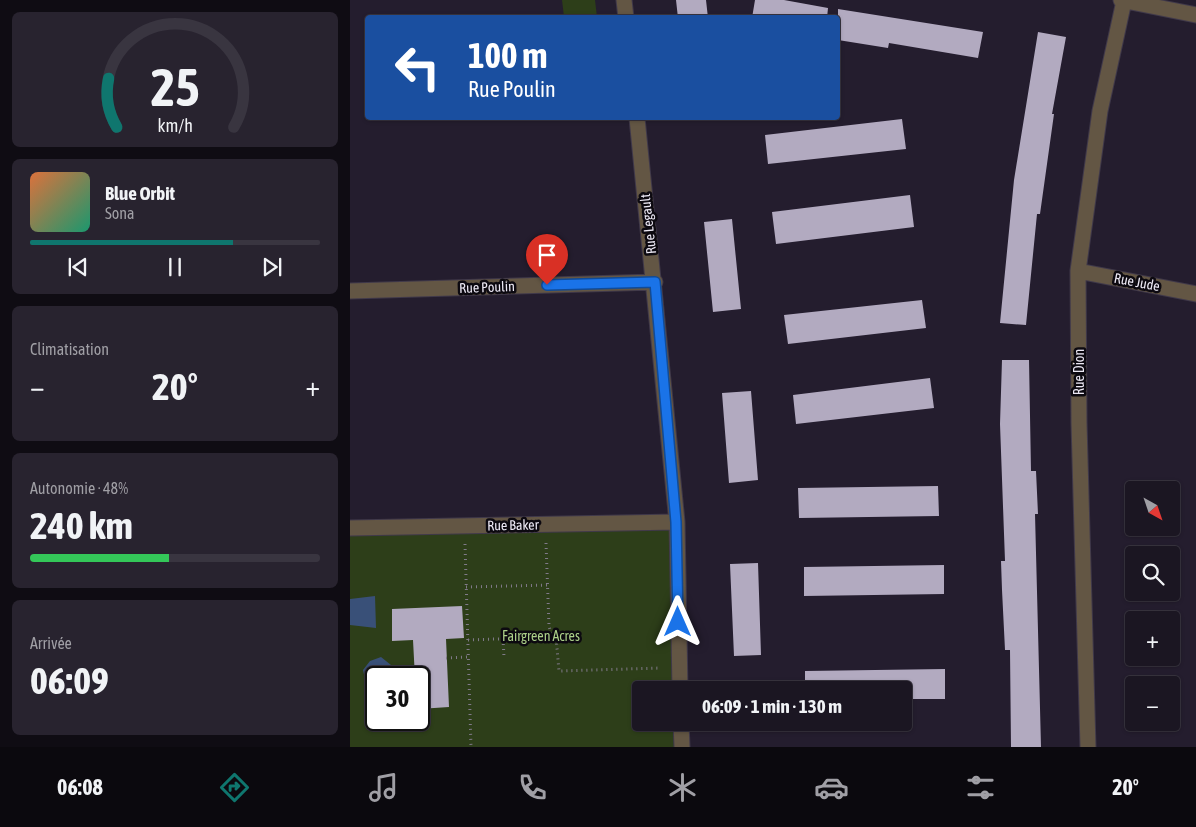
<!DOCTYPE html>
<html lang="fr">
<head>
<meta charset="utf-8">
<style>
	body { margin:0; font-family:"Asap Condensed",sans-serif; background:#28232f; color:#f1f3f6; height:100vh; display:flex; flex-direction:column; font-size:19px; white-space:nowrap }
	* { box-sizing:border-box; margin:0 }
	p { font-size:16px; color:#a09fa5 }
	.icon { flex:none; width:28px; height:28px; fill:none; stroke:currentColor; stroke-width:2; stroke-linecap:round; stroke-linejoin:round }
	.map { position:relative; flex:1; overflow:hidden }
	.details { display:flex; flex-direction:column; gap:12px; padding:12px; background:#0f0c13; width:350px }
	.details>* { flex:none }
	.banner { position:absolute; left:15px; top:15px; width:475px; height:105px; border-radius:5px; box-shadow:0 1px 4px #0004,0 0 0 1px #393540; background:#1a4fa0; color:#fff; overflow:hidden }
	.needle { width:32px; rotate:140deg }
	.buttons { position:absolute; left:775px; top:481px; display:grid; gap:10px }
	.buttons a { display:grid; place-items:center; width:55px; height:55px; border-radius:5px; background:#1b1622; box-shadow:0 1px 4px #0004,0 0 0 1px #393540; font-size:25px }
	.speed { position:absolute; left:15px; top:666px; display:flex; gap:10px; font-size:25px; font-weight:700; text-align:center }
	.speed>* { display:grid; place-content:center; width:65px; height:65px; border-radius:50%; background:#1b1622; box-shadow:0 1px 4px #0004,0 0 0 1px #393540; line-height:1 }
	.speed .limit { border:2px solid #111; border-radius:8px; background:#fff; color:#111 }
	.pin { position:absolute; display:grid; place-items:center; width:42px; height:42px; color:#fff; margin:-51px -21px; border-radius:50% 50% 50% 0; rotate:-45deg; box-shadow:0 0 5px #0007 }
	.pin .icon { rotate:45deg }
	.me { position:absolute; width:55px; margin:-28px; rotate:0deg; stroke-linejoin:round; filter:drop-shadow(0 0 4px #0008) }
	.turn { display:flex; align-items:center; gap:18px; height:105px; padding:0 20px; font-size:22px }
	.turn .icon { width:65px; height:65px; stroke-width:2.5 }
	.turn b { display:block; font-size:35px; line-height:42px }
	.big { font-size:38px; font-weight:700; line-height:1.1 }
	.details .tile { flex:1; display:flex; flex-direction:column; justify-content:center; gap:8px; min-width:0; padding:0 18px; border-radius:8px; background:#28232f }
	.details .dial { align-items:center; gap:0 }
	.dial svg { height:130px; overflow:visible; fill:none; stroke:#393540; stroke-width:7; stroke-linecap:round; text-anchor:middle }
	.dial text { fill:#f1f3f6; stroke:none }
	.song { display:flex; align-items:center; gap:15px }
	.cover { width:60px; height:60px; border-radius:8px; background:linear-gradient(135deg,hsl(20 70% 55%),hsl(160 70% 35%)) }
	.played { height:5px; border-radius:2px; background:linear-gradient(90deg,#0f766e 70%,#393540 70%) }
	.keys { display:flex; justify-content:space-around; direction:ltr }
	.heat { display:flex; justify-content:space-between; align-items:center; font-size:28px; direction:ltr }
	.charge { height:8px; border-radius:4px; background:linear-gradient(90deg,#34c759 48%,#393540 0) }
	.trip { position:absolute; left:282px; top:681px; width:280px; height:50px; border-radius:5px; background:#1b1622; box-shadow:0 1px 4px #0004,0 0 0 1px #393540; font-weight:700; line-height:50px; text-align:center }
	.dock { display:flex; height:80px; justify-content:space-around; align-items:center; background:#0b090e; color:#a09fa5 }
	.dock .icon { width:35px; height:35px }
	.dock .active { color:#0f766e }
	.dock b { font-size:22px; color:#f1f3f6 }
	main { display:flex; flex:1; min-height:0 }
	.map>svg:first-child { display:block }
</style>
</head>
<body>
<main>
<section class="details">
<div class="tile dial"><svg viewBox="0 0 100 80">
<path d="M14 69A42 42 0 1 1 86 69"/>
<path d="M14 69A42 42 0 0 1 9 39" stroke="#0f766e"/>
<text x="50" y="56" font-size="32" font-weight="700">25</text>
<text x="50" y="72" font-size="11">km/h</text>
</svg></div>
<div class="tile">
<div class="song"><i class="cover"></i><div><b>Blue Orbit</b><p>Sona</p></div></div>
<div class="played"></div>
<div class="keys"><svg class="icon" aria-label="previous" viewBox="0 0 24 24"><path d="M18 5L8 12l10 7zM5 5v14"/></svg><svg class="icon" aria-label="pause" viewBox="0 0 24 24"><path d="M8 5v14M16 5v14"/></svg><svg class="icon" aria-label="next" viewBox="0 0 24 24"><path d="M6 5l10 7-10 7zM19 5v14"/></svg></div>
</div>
<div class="tile"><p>Climatisation</p>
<div class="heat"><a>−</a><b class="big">20°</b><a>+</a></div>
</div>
<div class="tile"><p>Autonomie · 48%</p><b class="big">240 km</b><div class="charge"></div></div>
<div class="tile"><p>Arrivée</p><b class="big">06:09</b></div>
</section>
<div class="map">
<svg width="846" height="747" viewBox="0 0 846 747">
	<rect width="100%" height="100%" fill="#241d2e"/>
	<path fill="#2d3e19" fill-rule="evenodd" d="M212,0H245L247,17H214Z
		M327,522L331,690H291V722L332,723V747H0V528ZM26,678H69V720H26Z"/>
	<path fill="#395078" d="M25,596L26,628L0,625V599Z
		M31,657L41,665L42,675L40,677L26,678V684L22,685L15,679L13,670L20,661Z"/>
	<path fill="#b2aac0" d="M326,0H356L358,18H328Z
		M405,0H434L478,8L477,18H402Z
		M488,9L633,32L628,58L539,43L538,48L488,40Z
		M688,32L716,37L702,114H704L690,214H687L676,325L650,323L664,180Z
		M552,119L556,149L418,164L415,135Z
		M560,195L564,227L426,244L422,212Z
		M382,219L391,309L363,312L354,222Z
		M572,300L576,328L438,344L434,315Z
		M652,360H679L681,471H686L688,514H685L691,747H661L660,650H655L652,590L651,561H655L650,424Z
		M580,378L584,408L446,424L443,395Z
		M401,391L408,480L379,483L372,393Z
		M588,486L589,516L449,518L448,488Z
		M408,563L411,655L384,656L380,564Z
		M594,565V594L454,596V567Z
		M112,606L114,638L96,639L99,707L69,709V678H65L63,640L42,641V609Z
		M595,669V699H554V690H455V671Z"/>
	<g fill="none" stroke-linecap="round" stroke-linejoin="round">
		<defs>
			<path id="street" d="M274,0L276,18
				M771,0L846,15
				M287,118L327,522L330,690
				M728,271L846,294
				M0,291L305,282
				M0,528L327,522
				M331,722L332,747
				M738,747L729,423L728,271L750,111L774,1"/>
		</defs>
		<use href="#street" stroke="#40394a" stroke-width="17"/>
		<path stroke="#807a89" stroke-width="3" stroke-dasharray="1 4" stroke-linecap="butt" d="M196,543L199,626L202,637H206L209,671L311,668
			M115,544L121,747
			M116,587L198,585
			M206,637L212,639
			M153,639L154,657
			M118,640L202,637
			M96,658L118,657"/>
		<use href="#street" stroke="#635644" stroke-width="15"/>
	</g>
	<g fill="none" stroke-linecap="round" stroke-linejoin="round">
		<defs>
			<path id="route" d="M197,285L305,282L326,522L328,622"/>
		</defs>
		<use href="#route" stroke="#114b97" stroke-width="12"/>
		<use href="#route" stroke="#1a73e8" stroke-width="9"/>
	</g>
	<g text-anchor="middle" stroke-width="5" stroke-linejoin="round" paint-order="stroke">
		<g font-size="14" fill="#ece8f4" stroke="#0c0910">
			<text transform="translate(298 224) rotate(-96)" y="5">Rue Legault</text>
			<text transform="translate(787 282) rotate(11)" y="5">Rue Jude</text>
			<text transform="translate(137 287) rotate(-2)" y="5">Rue Poulin</text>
			<text transform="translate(729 372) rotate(-90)" y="5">Rue Dion</text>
			<text transform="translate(163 525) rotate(-1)" y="5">Rue Baker</text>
		</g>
		<g font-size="14" fill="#abcf88" stroke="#0c0910">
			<text x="191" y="641">Fairgreen Acres</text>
		</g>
	</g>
</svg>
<div class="buttons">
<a><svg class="needle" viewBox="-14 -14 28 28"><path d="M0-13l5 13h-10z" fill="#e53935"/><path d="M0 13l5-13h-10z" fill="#a09fa5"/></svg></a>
<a><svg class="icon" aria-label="search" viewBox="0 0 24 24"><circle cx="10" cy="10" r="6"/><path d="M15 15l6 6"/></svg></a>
<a>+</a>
<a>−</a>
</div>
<div class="speed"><div class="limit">30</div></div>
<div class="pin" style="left:197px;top:285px;background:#d93025"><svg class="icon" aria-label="arrive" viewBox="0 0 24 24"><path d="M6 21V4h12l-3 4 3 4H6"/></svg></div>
<svg class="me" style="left:328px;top:622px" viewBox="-20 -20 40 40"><path d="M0-17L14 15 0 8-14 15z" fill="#1a73e8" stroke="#fff" stroke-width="4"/></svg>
<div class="trip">06:09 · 1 min · 130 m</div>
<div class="banner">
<div class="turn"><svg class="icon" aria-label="left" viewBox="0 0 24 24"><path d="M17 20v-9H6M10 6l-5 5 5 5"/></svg><div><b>100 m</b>Rue Poulin</div></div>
</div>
</div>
</main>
<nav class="dock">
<b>06:08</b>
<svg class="icon active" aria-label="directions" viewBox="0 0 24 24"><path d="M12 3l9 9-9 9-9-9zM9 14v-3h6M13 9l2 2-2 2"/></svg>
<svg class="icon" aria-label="music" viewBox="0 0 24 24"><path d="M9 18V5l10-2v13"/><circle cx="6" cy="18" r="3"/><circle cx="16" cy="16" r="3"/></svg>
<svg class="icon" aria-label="phone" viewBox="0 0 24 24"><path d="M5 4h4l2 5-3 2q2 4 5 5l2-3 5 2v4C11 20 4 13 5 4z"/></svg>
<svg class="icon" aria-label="climate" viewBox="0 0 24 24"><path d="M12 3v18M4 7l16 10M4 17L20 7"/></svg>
<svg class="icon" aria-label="car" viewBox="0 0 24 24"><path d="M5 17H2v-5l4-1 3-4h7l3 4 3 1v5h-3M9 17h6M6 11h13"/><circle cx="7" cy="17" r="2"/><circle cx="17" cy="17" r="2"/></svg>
<svg class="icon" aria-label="filters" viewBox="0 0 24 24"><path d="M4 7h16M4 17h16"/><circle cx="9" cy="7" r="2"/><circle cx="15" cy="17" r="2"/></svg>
<b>20°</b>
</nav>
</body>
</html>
